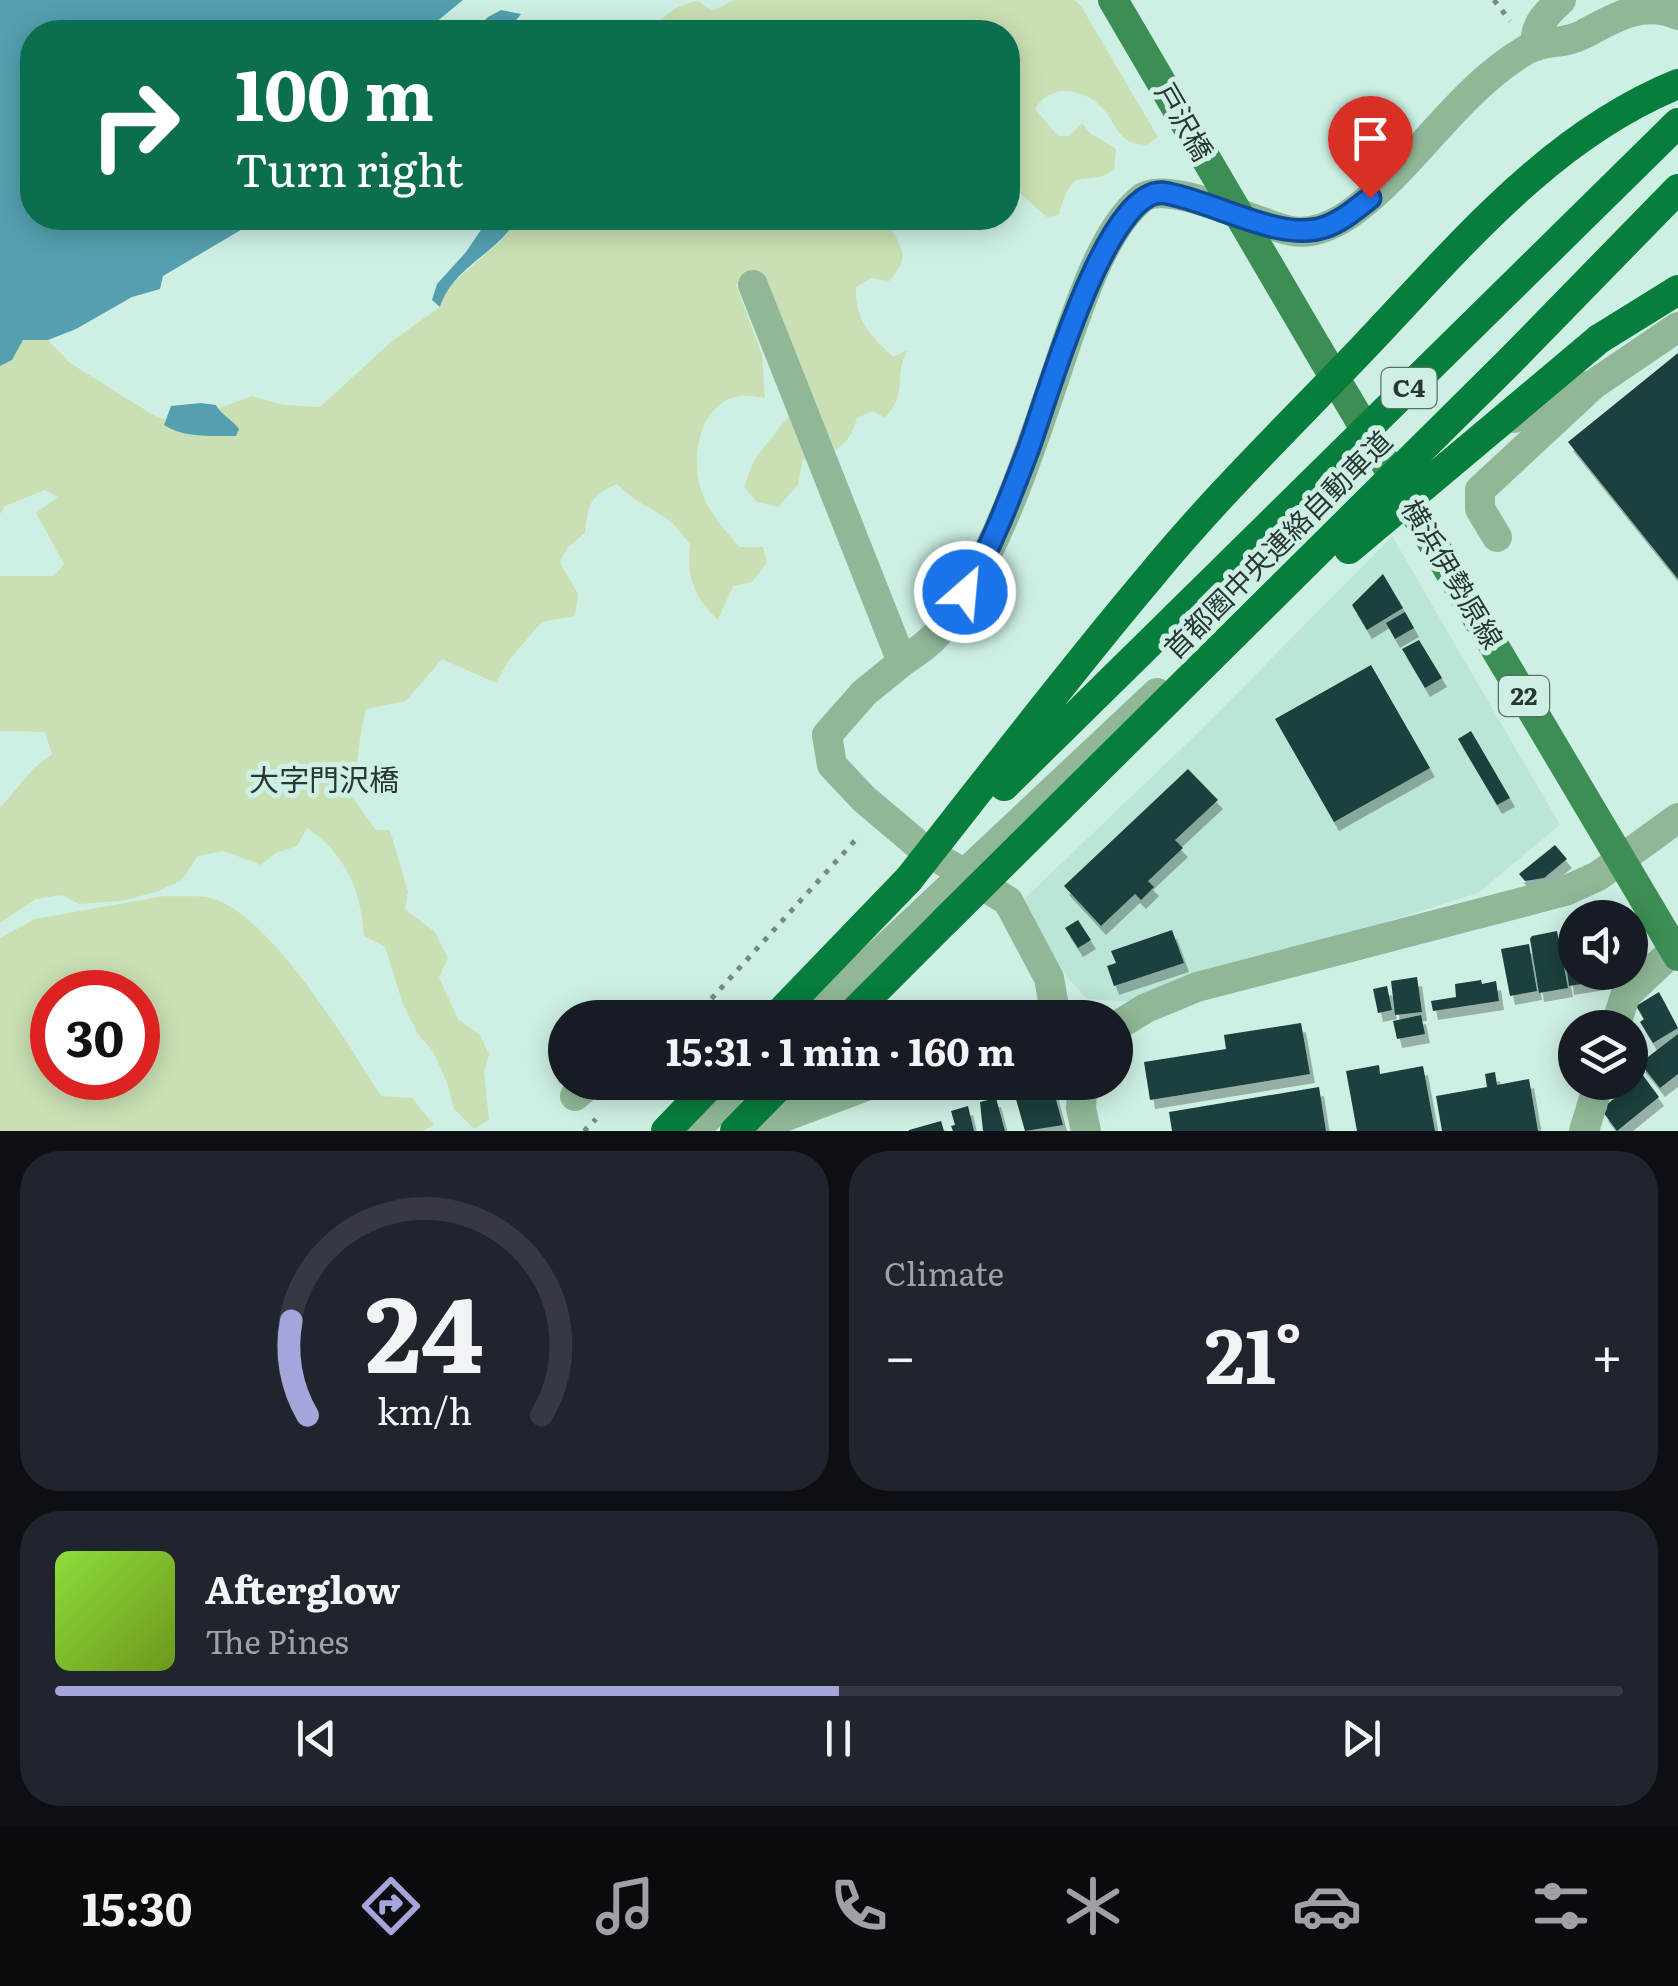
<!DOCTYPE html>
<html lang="en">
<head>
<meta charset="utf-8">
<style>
	body { margin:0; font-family:Literata,"Noto Sans JP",serif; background:#20242c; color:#f1f3f6; height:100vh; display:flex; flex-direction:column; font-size:38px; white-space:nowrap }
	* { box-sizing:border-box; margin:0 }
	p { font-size:32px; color:#9ea1a6 }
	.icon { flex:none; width:55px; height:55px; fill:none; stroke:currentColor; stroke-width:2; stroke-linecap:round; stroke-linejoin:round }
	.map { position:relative; height:1131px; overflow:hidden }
	.sheet { display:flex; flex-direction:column; gap:20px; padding:20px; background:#0d0f14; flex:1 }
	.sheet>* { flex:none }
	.guide { position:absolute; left:20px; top:20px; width:1000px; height:210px; border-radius:40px; box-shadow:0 5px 25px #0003; background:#0b6e4f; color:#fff; overflow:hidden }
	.fabs { position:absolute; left:1558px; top:900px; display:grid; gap:20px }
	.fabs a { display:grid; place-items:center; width:90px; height:90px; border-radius:50%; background:#171b24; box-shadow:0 5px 25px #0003; font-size:50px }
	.speed { position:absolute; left:30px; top:970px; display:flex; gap:20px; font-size:50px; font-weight:700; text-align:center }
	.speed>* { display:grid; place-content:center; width:130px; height:130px; border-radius:50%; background:#171b24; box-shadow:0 5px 25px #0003; line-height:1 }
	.speed .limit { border:15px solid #d22; background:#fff; color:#111 }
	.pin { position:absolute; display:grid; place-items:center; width:85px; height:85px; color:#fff; margin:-102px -42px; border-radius:50% 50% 50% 0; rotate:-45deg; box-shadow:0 0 10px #0007 }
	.pin .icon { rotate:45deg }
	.me { position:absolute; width:110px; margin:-55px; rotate:27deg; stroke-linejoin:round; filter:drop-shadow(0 0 8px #0008) }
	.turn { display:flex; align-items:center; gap:35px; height:210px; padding:0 50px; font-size:45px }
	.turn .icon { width:130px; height:130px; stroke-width:2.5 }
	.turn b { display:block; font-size:70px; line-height:85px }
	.big { font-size:75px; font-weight:700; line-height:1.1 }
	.sheet .widget { flex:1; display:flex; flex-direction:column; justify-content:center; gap:15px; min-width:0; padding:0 35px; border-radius:40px; background:#20242c }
	.sheet .dial { align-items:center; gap:0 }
	.dial svg { height:260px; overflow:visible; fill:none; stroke:#363941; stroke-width:7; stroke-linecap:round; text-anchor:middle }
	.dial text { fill:#f1f3f6; stroke:none }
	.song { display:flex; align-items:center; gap:30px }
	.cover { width:120px; height:120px; border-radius:15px; background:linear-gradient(135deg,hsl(90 70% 55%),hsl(80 70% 35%)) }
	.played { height:10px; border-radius:5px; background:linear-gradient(90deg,#a4a5db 50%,#363941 50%) }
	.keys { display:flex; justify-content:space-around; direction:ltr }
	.heat { display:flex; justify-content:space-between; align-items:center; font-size:55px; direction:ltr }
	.sheet .tiles { flex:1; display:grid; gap:20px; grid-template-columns:1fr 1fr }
	.widget:last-child { grid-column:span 2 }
	.trip { position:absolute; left:548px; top:1000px; width:585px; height:100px; border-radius:50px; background:#171b24; box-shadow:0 5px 25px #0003; font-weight:700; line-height:100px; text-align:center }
	.tab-bar { display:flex; height:160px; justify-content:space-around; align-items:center; background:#090b0e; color:#9ea1a6 }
	.tab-bar .icon { width:70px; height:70px }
	.tab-bar .on { color:#a4a5db }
	.tab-bar b { font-size:45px; color:#f1f3f6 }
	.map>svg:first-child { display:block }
</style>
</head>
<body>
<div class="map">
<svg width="1678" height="1131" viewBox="0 0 1678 1131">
	<defs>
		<filter id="shadow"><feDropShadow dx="5" dy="9" stdDeviation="0" flood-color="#0004"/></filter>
	</defs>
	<rect width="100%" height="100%" fill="#cef0e4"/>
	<path fill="#bbe5d6" d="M1392,536L1560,825L1478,893L1132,1002L1087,999L1065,975L1023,900L1202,729Z"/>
	<path fill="#cae0b4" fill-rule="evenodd" d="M734,0H1074L1081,6L1158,137L1146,145C1141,144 1135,144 1130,142C1117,135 1113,120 1104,110C1085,88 1051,82 1035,109L1058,136H1070L1082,123L1090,133L1116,149L1114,170C1082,190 1074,159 1059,215L1047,217L1008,183V32H651C665,15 675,5 698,1L712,11Z
		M517,218H883C899,243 914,255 889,281L871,278L856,287C854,319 871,336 893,357L908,350C892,377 910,389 885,418L873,411L857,418C848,451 833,452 803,459L798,485L778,507L757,502L744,487L754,460L795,408L791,394L771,374L773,355L749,273L736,285L762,355L765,398C757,397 748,395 741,396C700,401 691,455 700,487C707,510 724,530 740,547H763L767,563L752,582L733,586L718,620C694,598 686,576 690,544C683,536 675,524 666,518C646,505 636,503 617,484C589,496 588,505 585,533L568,547L560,562L578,594L575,616L542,622L509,660L496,683L442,659L406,701L366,709C358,738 359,766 350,794L376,830H390L408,892L405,909L435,932L448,958L439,978L458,1019L480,1035L489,1054L484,1072L489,1120L474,1129L454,1109L447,1082L432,1050L417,1033L402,1001L385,947L364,936C361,891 346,854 307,828L297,846L276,853L261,865L224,851L198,856L182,880L156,892L121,901L79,904L62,895L36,899L0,923V808L33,769L52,754L45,732L0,731V576H54L64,564L36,513L58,497L45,490L5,506L0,514V366L12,360L23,340H48L70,363L158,418L182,421L252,396L283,405L320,407L392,341L440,307L446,289L502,240Z
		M164,896C179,897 197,895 211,898C269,913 349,1045 381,1096L412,1098L434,1125L422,1131H0V938L35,919ZM138,992V1078H52V992Z"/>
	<path fill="#54a0b0" d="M0,0H463L424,32H32V218H134L135,222L144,218H261L163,276L160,289L132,297L76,329L48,340H23L12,360L0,366Z
		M501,10L521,14L507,32H472L488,17Z
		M489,218H517C498,254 453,266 440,307L432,300L437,284L466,252Z
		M201,403L216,405C221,415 232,419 239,429L236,436C214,436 183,438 164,425L171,406Z"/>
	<path fill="#1f3f3e" filter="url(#shadow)" d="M1678,353V579L1568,442Z
		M1383,574L1403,608L1367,630L1352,605Z
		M1405,612L1414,628L1395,639L1386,623Z
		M1419,640L1442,678L1425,688L1402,649Z
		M1371,665L1430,768L1334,822L1275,719Z
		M1471,731L1510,798L1497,805L1458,739Z
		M1188,769L1218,800L1175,840L1183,848L1148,881L1154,887L1141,900L1135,894L1101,926L1064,886Z
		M1555,845L1567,859L1544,878L1525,881L1519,874Z
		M1078,920L1091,940L1078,948L1065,928Z
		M1172,930L1184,963L1114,986L1107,966L1116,963L1111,951Z
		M1557,931L1568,988L1539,993L1530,939L1532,936Z
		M1529,944L1537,991L1510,996L1501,949Z
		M1575,955V972H1624L1625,977L1569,986L1565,957Z
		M1417,977L1422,1012L1395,1015L1391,981Z
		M1481,980L1482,984L1496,981L1499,1001L1433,1011L1431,1001L1456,997L1455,984Z
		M1387,986L1392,1010L1378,1013L1373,989Z
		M1659,992L1678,1028L1653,1043L1640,1022L1644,1019L1636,1006Z
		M1421,1015L1425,1034L1397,1039L1393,1021Z
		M1301,1023L1310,1074L1150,1100L1144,1062L1226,1049L1224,1035Z
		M1678,1034V1074L1660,1088L1640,1063Z
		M1379,1065L1380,1074L1423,1066L1435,1131H1357L1346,1071Z
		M1636,1066L1659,1097L1617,1131L1603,1112L1607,1109L1605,1106L1616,1097L1608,1087L1614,1082H1630V1071Z
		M1495,1072L1497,1085L1529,1079L1538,1131H1442L1436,1096L1487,1087L1485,1074Z
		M1022,1082H1051L1063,1125L1025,1131L1012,1085Z
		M1319,1087L1326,1131H1172L1169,1112Z
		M996,1098L1005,1131H983L980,1102Z
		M968,1106L974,1131H953L951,1126L955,1125L951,1111Z
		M941,1121L944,1131H909V1130Z"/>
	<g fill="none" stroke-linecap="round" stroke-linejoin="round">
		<path stroke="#748b83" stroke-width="5" stroke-dasharray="5 8" stroke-linecap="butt" d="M1494,0L1510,21
			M694,1018L860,835
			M618,1098L634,1082
			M584,1131L596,1119"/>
		<path stroke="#90b898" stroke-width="30" d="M1536,46C1533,26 1547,13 1561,0
			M753,285L902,662C913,654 928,645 937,634C997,563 1038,427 1068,338C1083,296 1105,229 1141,199C1167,177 1260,226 1292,231C1314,235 1338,223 1355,210C1417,163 1458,90 1526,50C1543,40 1566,44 1584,34C1615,17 1643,0 1678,15
			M1514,418L1537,404L1594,384
			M1497,537L1480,509V490L1594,384L1678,327
			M902,662L864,693L827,735L832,765L864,799L922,848L1008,901L1049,978L1056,1018
			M811,1018L1157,693
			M1115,1027L1146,1008L1197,987L1565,891L1598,876L1678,818
			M1615,1028L1625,996L1674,950
			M675,1082L757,1127L877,1082
			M1083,1082L1081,1108L1086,1131
			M575,1096L591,1082
			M694,1131L744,1082
			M1584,1131L1599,1082"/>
		<path stroke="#3d8e55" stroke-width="30" d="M1317,348L1678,956"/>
		<path stroke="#077e3b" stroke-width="30" d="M1599,339L1678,290
			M775,1018L909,879
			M848,1018L947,919"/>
		<path stroke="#3d8e55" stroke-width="30" d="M1113,0L1317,348"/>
		<path stroke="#077e3b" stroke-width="30" d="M1349,549L1599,339
			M1004,786L1678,123
			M909,879C989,778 1067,675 1150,577C1217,495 1294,421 1367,344C1460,246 1550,136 1678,84
			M947,919L1510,361L1678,189
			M666,1131L713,1082
			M735,1131L783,1082"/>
	</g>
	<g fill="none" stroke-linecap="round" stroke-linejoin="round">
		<defs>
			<path id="route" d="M965,592C991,548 1009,500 1027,453C1045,407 1105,186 1164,193C1212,200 1280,243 1325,227C1342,221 1356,209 1370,198"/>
		</defs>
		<use href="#route" stroke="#114b97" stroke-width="25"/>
		<use href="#route" stroke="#1a73e8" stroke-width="18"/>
	</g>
	<g text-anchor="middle" stroke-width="10" stroke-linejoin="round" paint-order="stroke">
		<g fill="#cef0e4" stroke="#5a6e67" stroke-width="2.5">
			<rect x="1381.5" y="368" width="55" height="40" rx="8"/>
			<rect x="1499" y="676" width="50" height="40" rx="8"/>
		</g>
		<g font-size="25" font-weight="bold" fill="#293732">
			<text x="1409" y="397">C4</text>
			<text x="1524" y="705">22</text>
		</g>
		<g font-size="28" fill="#293732" stroke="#cef0e4">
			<text transform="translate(1184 122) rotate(60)" y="10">戸沢橋</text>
			<text transform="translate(1278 545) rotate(-45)" y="10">首都圏中央連絡自動車道</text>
			<text transform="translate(1452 574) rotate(59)" y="10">横浜伊勢原線</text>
		</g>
		<g font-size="30" fill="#293732" stroke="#cef0e4">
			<text x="324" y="791">大字門沢橋</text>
		</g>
	</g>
</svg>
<div class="fabs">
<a><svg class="icon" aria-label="sound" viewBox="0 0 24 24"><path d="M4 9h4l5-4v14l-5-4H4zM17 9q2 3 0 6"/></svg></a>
<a><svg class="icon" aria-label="layers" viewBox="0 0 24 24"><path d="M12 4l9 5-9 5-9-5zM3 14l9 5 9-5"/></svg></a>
</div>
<div class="speed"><div class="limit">30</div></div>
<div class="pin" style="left:1370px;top:198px;background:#d93025"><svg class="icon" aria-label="arrive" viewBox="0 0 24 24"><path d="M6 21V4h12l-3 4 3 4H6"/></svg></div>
<svg class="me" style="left:965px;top:592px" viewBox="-20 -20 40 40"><circle r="17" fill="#1a73e8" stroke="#fff" stroke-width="3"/><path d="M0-11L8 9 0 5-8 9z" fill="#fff"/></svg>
<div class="trip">15:31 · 1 min · 160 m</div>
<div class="guide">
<div class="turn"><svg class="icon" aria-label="right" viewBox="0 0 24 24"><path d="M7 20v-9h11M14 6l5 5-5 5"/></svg><div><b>100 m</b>Turn right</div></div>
</div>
</div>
<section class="sheet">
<div class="tiles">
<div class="widget dial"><svg viewBox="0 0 100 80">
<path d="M14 69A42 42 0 1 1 86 69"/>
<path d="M14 69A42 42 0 0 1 9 40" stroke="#a4a5db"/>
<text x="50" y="56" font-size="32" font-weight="700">24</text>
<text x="50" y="72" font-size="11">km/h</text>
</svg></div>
<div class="widget"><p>Climate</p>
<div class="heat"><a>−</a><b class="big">21°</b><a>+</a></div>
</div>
<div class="widget">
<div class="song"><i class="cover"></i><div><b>Afterglow</b><p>The Pines</p></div></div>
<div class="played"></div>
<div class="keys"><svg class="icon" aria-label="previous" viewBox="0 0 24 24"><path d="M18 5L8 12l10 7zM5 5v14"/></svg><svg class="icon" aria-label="pause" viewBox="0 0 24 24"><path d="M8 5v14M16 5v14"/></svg><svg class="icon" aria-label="next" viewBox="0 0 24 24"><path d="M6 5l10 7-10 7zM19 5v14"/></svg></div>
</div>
</div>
</section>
<nav class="tab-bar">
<b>15:30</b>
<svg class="icon on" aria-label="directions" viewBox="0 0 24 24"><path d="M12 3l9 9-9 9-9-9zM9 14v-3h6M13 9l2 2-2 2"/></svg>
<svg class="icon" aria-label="music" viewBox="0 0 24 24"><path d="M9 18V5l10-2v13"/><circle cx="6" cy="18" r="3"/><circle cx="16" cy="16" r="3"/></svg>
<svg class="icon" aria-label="phone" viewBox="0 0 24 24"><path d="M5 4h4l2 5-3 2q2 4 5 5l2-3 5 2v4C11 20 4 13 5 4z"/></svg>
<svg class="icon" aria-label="climate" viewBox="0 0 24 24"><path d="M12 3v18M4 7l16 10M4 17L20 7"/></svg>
<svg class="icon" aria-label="car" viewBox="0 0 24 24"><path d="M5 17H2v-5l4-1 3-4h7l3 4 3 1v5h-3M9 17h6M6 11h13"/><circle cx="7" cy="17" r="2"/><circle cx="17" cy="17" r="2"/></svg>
<svg class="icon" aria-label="filters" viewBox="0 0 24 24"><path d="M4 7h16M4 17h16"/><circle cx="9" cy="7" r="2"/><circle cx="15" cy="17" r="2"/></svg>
</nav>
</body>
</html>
